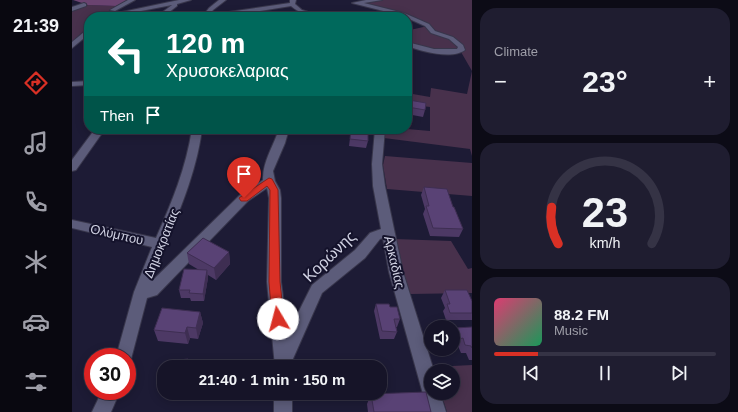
<!DOCTYPE html>
<html lang="en">
<head>
<meta charset="utf-8">
<style>
	body { margin:0; font-family:Arial,sans-serif; background:#1f1d30; color:#f1f3f6; height:100vh; display:flex; flex-direction:column; font-size:15px; white-space:nowrap }
	* { box-sizing:border-box; margin:0 }
	p { font-size:13px; color:#9e9ea8 }
	.icon { flex:none; width:22px; height:22px; fill:none; stroke:currentColor; stroke-width:2; stroke-linecap:round; stroke-linejoin:round }
	.map { position:relative; flex:1; overflow:hidden }
	.details { display:flex; flex-direction:column; gap:8px; padding:8px; background:#0c0b16; width:266px }
	.details>* { flex:none }
	.top-card { position:absolute; left:12px; top:12px; width:328px; height:122px; border-radius:16px; box-shadow:0 2px 10px #0003,0 0 0 1px #353345; background:#00695c; color:#fff; overflow:hidden }
	.buttons { position:absolute; left:352px; top:320px; display:grid; gap:8px }
	.buttons a { display:grid; place-items:center; width:36px; height:36px; border-radius:50%; background:#161428; box-shadow:0 2px 10px #0003,0 0 0 1px #353345; font-size:20px }
	.speed { position:absolute; left:12px; top:348px; display:flex; gap:8px; font-size:20px; font-weight:700; text-align:center }
	.speed>* { display:grid; place-content:center; width:52px; height:52px; border-radius:50%; background:#161428; box-shadow:0 2px 10px #0003,0 0 0 1px #353345; line-height:1 }
	.speed .limit { border:6px solid #d22; background:#fff; color:#111 }
	.pin { position:absolute; display:grid; place-items:center; width:34px; height:34px; color:#fff; margin:-41px -17px; border-radius:50% 50% 50% 0; rotate:-45deg; box-shadow:0 0 4px #0007 }
	.pin .icon { rotate:45deg }
	.me { position:absolute; width:44px; margin:-22px; rotate:352deg; stroke-linejoin:round; filter:drop-shadow(0 0 3px #0008) }
	.turn { display:flex; align-items:center; gap:14px; height:84px; padding:0 16px; font-size:18px }
	.turn .icon { width:52px; height:52px; stroke-width:2.5 }
	.turn b { display:block; font-size:28px; line-height:34px }
	.then { display:flex; align-items:center; height:38px; padding:0 16px; background:#0003; gap:8px; font-size:15px }
	.big { font-size:30px; font-weight:800; line-height:1.1 }
	.details .tile { flex:1; display:flex; flex-direction:column; justify-content:center; gap:6px; min-width:0; padding:0 14px; border-radius:16px; background:#1f1d30 }
	.details .dial { align-items:center; gap:0 }
	.dial svg { height:104px; overflow:visible; fill:none; stroke:#353345; stroke-width:7; stroke-linecap:round; text-anchor:middle }
	.dial text { fill:#f1f3f6; stroke:none }
	.song { display:flex; align-items:center; gap:12px }
	.cover { width:48px; height:48px; border-radius:6px; background:linear-gradient(135deg,hsl(340 70% 55%),hsl(150 70% 35%)) }
	.played { height:4px; border-radius:2px; background:linear-gradient(90deg,#d93025 20%,#353345 20%) }
	.keys { display:flex; justify-content:space-around; direction:ltr }
	.heat { display:flex; justify-content:space-between; align-items:center; font-size:22px; direction:ltr }
	.trip { position:absolute; left:85px; top:360px; width:230px; height:40px; border-radius:16px; background:#161428; box-shadow:0 2px 10px #0003,0 0 0 1px #353345; font-weight:800; line-height:40px; text-align:center }
	main { display:flex; flex:1; min-height:0 }
	.tab-bar { display:flex; flex-direction:column; width:72px; justify-content:space-around; align-items:center; background:#090810; color:#9e9ea8 }
	.tab-bar .icon { width:28px; height:28px }
	.tab-bar .on { color:#d93025 }
	.tab-bar b { font-size:18px; color:#f1f3f6 }
	.map>svg:first-child { display:block }
</style>
</head>
<body>
<main>
<nav class="tab-bar">
<b>21:39</b>
<svg class="icon on" aria-label="directions" viewBox="0 0 24 24"><path d="M12 3l9 9-9 9-9-9zM9 14v-3h6M13 9l2 2-2 2"/></svg>
<svg class="icon" aria-label="music" viewBox="0 0 24 24"><path d="M9 18V5l10-2v13"/><circle cx="6" cy="18" r="3"/><circle cx="16" cy="16" r="3"/></svg>
<svg class="icon" aria-label="phone" viewBox="0 0 24 24"><path d="M5 4h4l2 5-3 2q2 4 5 5l2-3 5 2v4C11 20 4 13 5 4z"/></svg>
<svg class="icon" aria-label="climate" viewBox="0 0 24 24"><path d="M12 3v18M4 7l16 10M4 17L20 7"/></svg>
<svg class="icon" aria-label="car" viewBox="0 0 24 24"><path d="M5 17H2v-5l4-1 3-4h7l3 4 3 1v5h-3M9 17h6M6 11h13"/><circle cx="7" cy="17" r="2"/><circle cx="17" cy="17" r="2"/></svg>
<svg class="icon" aria-label="filters" viewBox="0 0 24 24"><path d="M4 7h16M4 17h16"/><circle cx="9" cy="7" r="2"/><circle cx="15" cy="17" r="2"/></svg>
</nav>
<div class="map">
<svg width="400" height="412" viewBox="0 0 400 412">
	<rect width="100%" height="100%" fill="#1d1b35"/>
	<path fill="#48314c" d="M312,0H400V156L398,149L312,138L314,129H335L358,131V107L335,104V93L358,97L359,88L395,94L400,71L389,52L366,50L335,43V29L338,30L356,26L331,14L286,2Z
		M16,5L44,6L28,17H17V26L0,42V10Z
		M313,156L400,163V196L315,189L311,165Z
		M323,239L379,241L396,269L400,268V293L338,294L331,273Z
		M400,365V412H375L369,393H381V371H362L361,367Z"/>
	<path fill="#6a4370" d="M1,0H56L44,6L16,5Z"/>
	<g fill="none" stroke-linecap="round" stroke-linejoin="round">
		<defs>
			<path id="minor" d="M56,0H63L43,11L38,10Z
				M107,0H119L105,4V6L91,17H84L100,5L38,17L31,16Z
				M147,0H154L141,10L136,17H130L137,8Z
				M218,0H224L223,4L230,10L252,17C239,17 228,14 219,6L150,17L147,15L150,13L218,3Z
				M294,0H310L292,3L332,13L357,24L363,31L381,37L391,45L393,50C380,60 349,51 335,46V42L362,49H385L386,47L377,39L359,33L353,26L335,18V17L280,3Z
				M12,3L14,4V6L0,11V7Z
				M17,28V34L0,48V42Z
				M17,81V85L0,86V82Z
				M23,129H33L4,170L0,171V160Z
				M120,129H130C123,183 98,230 80,281L168,195L191,180C190,163 202,145 207,129H217L213,143L201,171L203,181L208,190L209,198V282L216,333L240,285L283,250L298,233L309,229L301,186L300,164L303,129H313L310,164L313,186L331,272L362,371H359V393H368L374,412H356L317,272L311,238L308,239L293,258L250,293L220,361L221,367H203L195,282L197,198L195,188L176,201L85,295L75,298L58,363L55,364V357H44L62,292L80,247L0,228V220L84,238C100,202 114,168 120,129Z
				M30,391H48L39,412H20Z
				M202,393H220V412H202Z"/>
		</defs>
		<use href="#minor" stroke="#38364b" stroke-width="2"/>
		<use href="#minor" fill="#5c5c7a" fill-rule="evenodd"/>
	</g>
	<path fill="#4d3965" d="M337,100L353,110L351,117L335,114V108Z
		M279,130L296,141L294,148L277,146Z
		M352,187L381,207L391,229L387,237L358,236L351,214L353,209L349,195Z
		M157,252L158,264L144,280L136,275V278L132,301H119L118,298H109L107,290L127,270L117,264L115,253Z
		M373,290L400,301V320H374L371,311L373,308L369,298Z
		M304,304L318,307L328,319L325,327H324L325,332L322,339H308L302,311Z
		M128,312L131,323L126,339L118,338L116,344L86,341L82,330Z
		M400,327V360H397L394,353H389L386,346H383L381,341V332L383,328Z
		M299,394L359,412H296L295,404Z"/>
	<path fill="#3e2e52" d="M157,252L158,264L144,280L142,268Z
		M135,270L136,278L132,301L131,294Z
		M128,312L131,323L126,339L124,328Z
		M115,327L118,338L116,344L113,333Z
		M116,359L118,367H113Z"/>
	<path fill="#594275" stroke="#3e2e52" d="M337,100L354,103L353,110L336,107Z
		M279,130L296,132V141L278,139Z
		M352,187L375,189L381,207H382L391,229L361,228L354,206H357Z
		M131,238L157,252L142,268L115,253Z
		M112,269L135,270L131,294L117,293L118,290H107Z
		M373,290H395L400,301V313H378L375,304H378Z
		M304,304H317L318,307H325L328,319H322L325,332L310,331Z
		M90,308L128,312L124,328L115,327L113,333L82,330Z
		M400,327V348L399,346L393,345L391,338L387,339L383,328Z
		M116,359L113,367H96L98,361Z
		M354,392L359,412H302L299,394Z"/>
	<path fill="#d93025" stroke="#8d1f18" d="M197,178L200,179L206,190L208,282L212,319L210,323L206,325L202,323L200,319L197,282L198,190L195,186L175,201H169L167,198Z"/>
	<g text-anchor="middle" stroke-width="4" stroke-linejoin="round" paint-order="stroke">
		<g font-size="13" fill="#cfd0e1" stroke="#14122b">
			<text transform="translate(45 234) rotate(13)" y="5">Ολύμπου</text>
			<text transform="translate(89 243) rotate(-68)" y="5">Δημοκρατίας</text>
			<text transform="translate(323 262) rotate(77)" y="5">Αρκαδίας</text>
		</g>
		<g font-size="16" fill="#cfd0e1" stroke="#14122b">
			<text transform="translate(257 256) rotate(-44)" y="6">Κορώνης</text>
		</g>
	</g>
</svg>
<div class="buttons">
<a><svg class="icon" aria-label="sound" viewBox="0 0 24 24"><path d="M4 9h4l5-4v14l-5-4H4zM17 9q2 3 0 6"/></svg></a>
<a><svg class="icon" aria-label="layers" viewBox="0 0 24 24"><path d="M12 4l9 5-9 5-9-5zM3 14l9 5 9-5"/></svg></a>
</div>
<div class="speed"><div class="limit">30</div></div>
<div class="pin" style="left:172px;top:198px;background:#d93025"><svg class="icon" aria-label="arrive" viewBox="0 0 24 24"><path d="M6 21V4h12l-3 4 3 4H6"/></svg></div>
<svg class="me" style="left:206px;top:319px" viewBox="-20 -20 40 40"><circle r="19" fill="#fff"/><path d="M0-13L10 11 0 6-10 11z" fill="#d93025"/></svg>
<div class="trip">21:40 · 1 min · 150 m</div>
<div class="top-card">
<div class="turn"><svg class="icon" aria-label="left" viewBox="0 0 24 24"><path d="M17 20v-9H6M10 6l-5 5 5 5"/></svg><div><b>120 m</b>Χρυσοκελαριας</div></div>
<div class="then">Then<svg class="icon" aria-label="arrive" viewBox="0 0 24 24"><path d="M6 21V4h12l-3 4 3 4H6"/></svg></div>
</div>
</div>
<section class="details">
<div class="tile"><p>Climate</p>
<div class="heat"><a>−</a><b class="big">23°</b><a>+</a></div>
</div>
<div class="tile dial"><svg viewBox="0 0 100 80">
<path d="M14 69A42 42 0 1 1 86 69"/>
<path d="M14 69A42 42 0 0 1 9 41" stroke="#d93025"/>
<text x="50" y="56" font-size="32" font-weight="700">23</text>
<text x="50" y="72" font-size="11">km/h</text>
</svg></div>
<div class="tile">
<div class="song"><i class="cover"></i><div><b>88.2 FM</b><p>Music</p></div></div>
<div class="played"></div>
<div class="keys"><svg class="icon" aria-label="previous" viewBox="0 0 24 24"><path d="M18 5L8 12l10 7zM5 5v14"/></svg><svg class="icon" aria-label="pause" viewBox="0 0 24 24"><path d="M8 5v14M16 5v14"/></svg><svg class="icon" aria-label="next" viewBox="0 0 24 24"><path d="M6 5l10 7-10 7zM19 5v14"/></svg></div>
</div>
</section>
</main>
</body>
</html>
